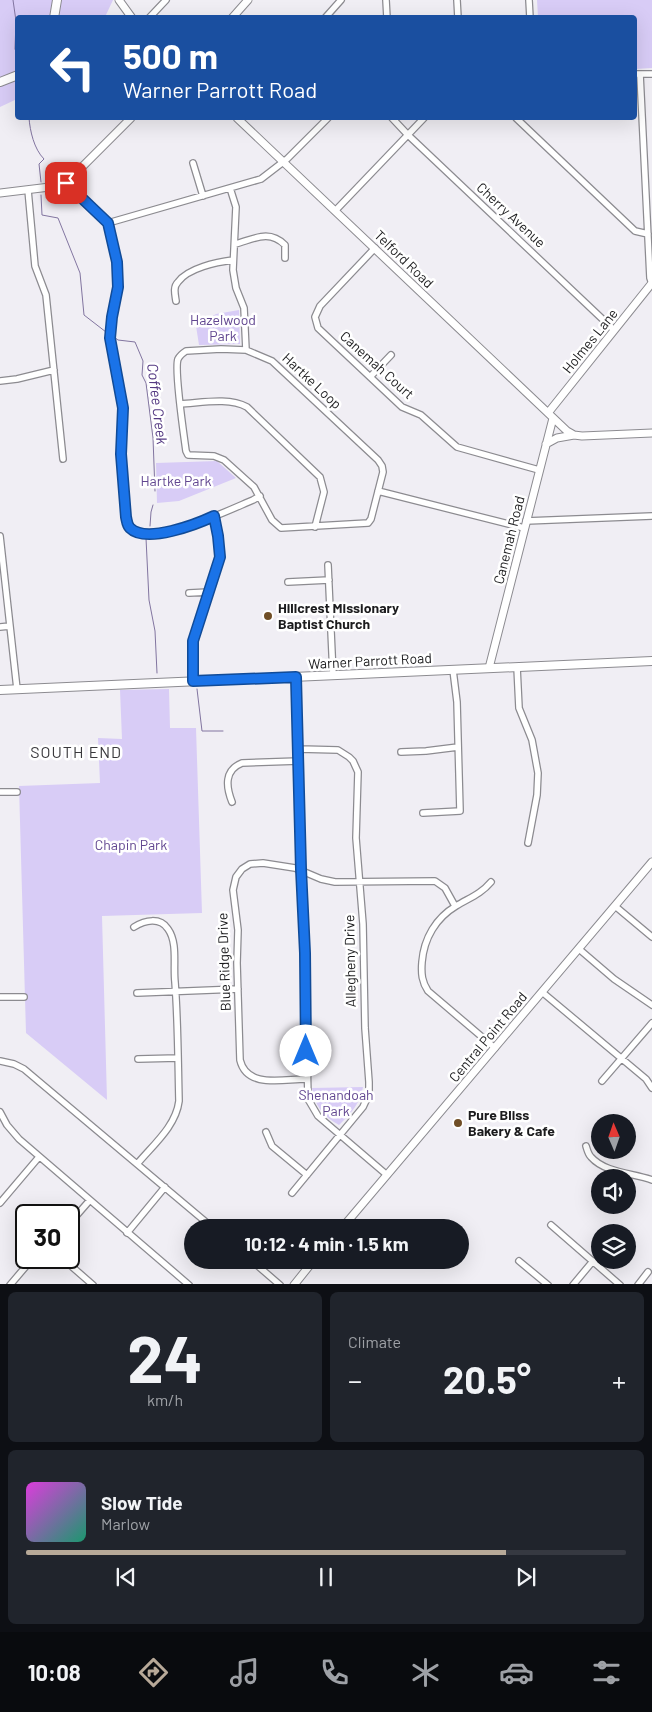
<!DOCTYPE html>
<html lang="en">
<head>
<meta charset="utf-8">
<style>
	body { margin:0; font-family:Barlow,sans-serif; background:#20242c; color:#f1f3f6; height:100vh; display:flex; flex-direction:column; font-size:19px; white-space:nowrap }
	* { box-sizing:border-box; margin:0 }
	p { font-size:16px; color:#9ea1a6 }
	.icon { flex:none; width:28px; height:28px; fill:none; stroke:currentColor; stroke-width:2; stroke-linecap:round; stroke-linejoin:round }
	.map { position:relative; height:1284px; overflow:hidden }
	.sheet { display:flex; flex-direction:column; gap:8px; padding:8px; background:#0d0f14; flex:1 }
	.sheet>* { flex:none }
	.banner { position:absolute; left:15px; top:15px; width:622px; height:105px; border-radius:5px; box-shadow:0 5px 20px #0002; background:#1a4fa0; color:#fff; overflow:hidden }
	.needle { width:32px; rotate:358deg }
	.fabs { position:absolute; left:591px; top:1114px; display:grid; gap:10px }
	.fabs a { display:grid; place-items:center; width:45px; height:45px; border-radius:50%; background:#171b24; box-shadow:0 5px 20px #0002; font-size:25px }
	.speed { position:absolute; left:15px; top:1204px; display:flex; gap:10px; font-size:25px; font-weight:700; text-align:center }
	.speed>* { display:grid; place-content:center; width:65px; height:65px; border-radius:50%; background:#171b24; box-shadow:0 5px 20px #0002; line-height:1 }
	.speed .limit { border:2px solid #111; border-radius:8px; background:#fff; color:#111 }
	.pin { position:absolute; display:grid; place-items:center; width:42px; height:42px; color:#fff; margin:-21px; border-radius:10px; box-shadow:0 2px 8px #0006 }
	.me { position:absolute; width:55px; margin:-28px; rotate:0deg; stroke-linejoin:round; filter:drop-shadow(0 0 4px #0008) }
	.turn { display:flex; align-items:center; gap:18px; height:105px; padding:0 25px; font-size:22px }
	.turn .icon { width:65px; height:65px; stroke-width:2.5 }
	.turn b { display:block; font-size:35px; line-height:42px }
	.big { font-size:38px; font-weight:700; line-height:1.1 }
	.sheet .widget { flex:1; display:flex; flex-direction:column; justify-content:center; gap:8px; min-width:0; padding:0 18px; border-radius:8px; background:#20242c }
	.sheet .dial { align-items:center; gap:0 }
	.dial b { font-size:65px; line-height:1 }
	.song { display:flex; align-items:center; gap:15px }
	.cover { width:60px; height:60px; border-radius:8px; background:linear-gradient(135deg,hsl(300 70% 55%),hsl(160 70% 35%)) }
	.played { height:5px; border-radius:2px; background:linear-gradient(90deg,#b7a998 80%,#363941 80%) }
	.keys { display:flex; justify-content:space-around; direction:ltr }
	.heat { display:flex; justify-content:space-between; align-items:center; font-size:28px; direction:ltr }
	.sheet .tiles { flex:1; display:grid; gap:8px; grid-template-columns:1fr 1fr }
	.widget:last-child { grid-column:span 2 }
	.trip { position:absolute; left:184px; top:1219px; width:285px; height:50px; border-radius:25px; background:#171b24; box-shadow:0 5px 20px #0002; font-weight:700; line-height:50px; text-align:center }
	.tabs { display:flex; height:80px; justify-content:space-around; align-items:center; background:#090b0e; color:#9ea1a6 }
	.tabs .icon { width:35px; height:35px }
	.tabs .selected { color:#b7a998 }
	.tabs b { font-size:22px; color:#f1f3f6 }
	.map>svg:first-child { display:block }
</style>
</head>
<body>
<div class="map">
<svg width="652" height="1285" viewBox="0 0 652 1285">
	<rect width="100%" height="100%" fill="#f0eef4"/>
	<path fill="#d8ccf6" d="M0,0H113L105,17L18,18L17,99L0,107Z
		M537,0H652V68L635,69V18L538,17Z
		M239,310L240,344L199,345L196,326L216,314Z
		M217,461L236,478L179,501L157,503L156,463Z
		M169,689L170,728H196L202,913L102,916L107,1100L26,1033L19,786L100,783L98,738L122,739L120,690Z
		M363,1087C361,1102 350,1115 339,1125C324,1117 314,1105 312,1088Z"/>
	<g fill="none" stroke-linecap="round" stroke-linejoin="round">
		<path stroke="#8275a0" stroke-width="1" d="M13,0L16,21L15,49L18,57
			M29,118C30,131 34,149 44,159L39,164L41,182
			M41,195L42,215L58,218L80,273L84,315L106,332
			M114,337L118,340L135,342L143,361L142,375L146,383L153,438L155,491
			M150,526L151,512L153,505
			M146,538L149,600L155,631L157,673
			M197,689L202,731H223"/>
		<defs>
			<path id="minor" d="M386,0L387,18
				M457,0L458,18
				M529,0L530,18
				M149,18L166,0
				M325,18L341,0
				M635,74H652
				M640,74L650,278L652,284
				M392,118L408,135L614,330
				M516,118L635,231L648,234
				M193,163L203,196
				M66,183L108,223L117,262L118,287L112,317L110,338L123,408L121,454L126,517C127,523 128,527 133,530C157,545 229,510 253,500L260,496
				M230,188L236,207L233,270L236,288L244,308L246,350
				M28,190L35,266L46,295L63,459
				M335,211L424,118
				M108,223L261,179L287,159L328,118
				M235,244C254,239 269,229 285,245V258
				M375,248L320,306L315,317L318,328L402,407L421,415L457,447L539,470
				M176,301C175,294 173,287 178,282C188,268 217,262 233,260
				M221,349L246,350L272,361L378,460L382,466L383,472L371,519L368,523L281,528L272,520L254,487L224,460L214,456L188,455L186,451C184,436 174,369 178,359C180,355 183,353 186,351Z
				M370,377L391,355
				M0,381L17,379L54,370
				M180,404C201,403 228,397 247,407L320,477L324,492L315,527
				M378,491L524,528
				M526,521L652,516
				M0,536L17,689
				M328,565L333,675
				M288,582L329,580
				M189,593L209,592C220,560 224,550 214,517
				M0,627L10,626
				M517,667L519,708L532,740L538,773L537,795L528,843
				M297,677L301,869L305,953L308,1099L318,1116L387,1175
				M193,681V641L209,592
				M401,752L426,751L458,747
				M0,792H17
				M232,802C226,787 224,770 242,763L299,761
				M423,813L460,811L457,702L453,670
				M491,882C481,894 469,898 456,906C436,918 424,938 422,962C421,974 422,982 428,991L495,1048
				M615,906L652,937
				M134,927C145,920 160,917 168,929C178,943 173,965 175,982C178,1021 178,1061 179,1101C176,1126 153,1145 138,1163
				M579,949L614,979L652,1005
				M542,992L646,1079L652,1088
				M137,993L238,989
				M0,997H24
				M138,1059L178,1058
				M0,1061L14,1064L24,1069L213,1228
				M306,1079C283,1079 247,1089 240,1060L237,963L238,930L233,890L236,877L242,869L250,864L263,863L295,868L321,879L335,882L435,881L445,888L455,906
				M602,1081L652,1023
				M0,1112L7,1125L19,1139L189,1285
				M266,1132L272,1146L307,1175
				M586,1146C587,1149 588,1154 591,1157C605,1173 633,1173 652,1180
				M292,1193L363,1107L369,1094V1082L365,1028L363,924L356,838L358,772L353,761L349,757L338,750L299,749
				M0,1203L39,1157
				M69,1224L90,1200
				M551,1225L620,1285
				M127,1233L165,1187
				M62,1258L93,1285
				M251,1260L280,1285
				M519,1261L548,1285
				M10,1285L33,1258
				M573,1285L593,1261
				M638,1285L648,1272"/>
			<path id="tertiary" d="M119,0L132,18
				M232,18L248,0
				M237,118L567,431L574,435L582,436L652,433
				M0,193L58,186L66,183L131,118
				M548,413L652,283
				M546,444L557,438L574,435
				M489,668L553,418
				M342,1228L652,862
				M294,1285L314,1260"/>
			<path id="secondary" d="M54,18L57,0
				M0,82L18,75
				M0,690L652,661"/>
		</defs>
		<use href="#minor" stroke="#8c8b90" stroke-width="8"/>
		<use href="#tertiary" stroke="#8c8b90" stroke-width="9"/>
		<use href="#secondary" stroke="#8c8b90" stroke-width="10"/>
		<use href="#minor" stroke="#fff" stroke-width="5.5"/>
		<use href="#tertiary" stroke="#fff" stroke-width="7"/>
		<use href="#secondary" stroke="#fff" stroke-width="8"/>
	</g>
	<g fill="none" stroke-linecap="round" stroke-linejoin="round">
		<defs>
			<path id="route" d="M66,183L108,223L117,262L118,287L112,317L110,338L123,408L121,454L126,517C127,521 127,525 130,528C146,544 197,524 214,516L218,536L220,557L193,641V681L296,677L301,869L305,953L306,1051"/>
		</defs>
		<use href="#route" stroke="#114b97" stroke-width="12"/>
		<use href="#route" stroke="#1a73e8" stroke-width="9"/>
	</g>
	<g fill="#704e26" stroke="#fff" stroke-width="2">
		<circle cx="268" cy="616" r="5"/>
		<circle cx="458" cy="1123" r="5"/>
	</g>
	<g text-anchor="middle" stroke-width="5" stroke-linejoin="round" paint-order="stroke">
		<g font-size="14" fill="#1c1c1e" stroke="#fff">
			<text transform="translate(511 215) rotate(43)" y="5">Cherry Avenue</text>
			<text transform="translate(404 259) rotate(44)" y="5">Telford Road</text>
			<text transform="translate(590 341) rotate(-51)" y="5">Holmes Lane</text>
			<text transform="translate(377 365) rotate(42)" y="5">Canemah Court</text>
			<text transform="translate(312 381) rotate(43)" y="5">Hartke Loop</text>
			<text transform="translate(509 540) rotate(-76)" y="5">Canemah Road</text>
			<text transform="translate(370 661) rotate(-3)" y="5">Warner Parrott Road</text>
			<text transform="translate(350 961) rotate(-91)" y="5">Allegheny Drive</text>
			<text transform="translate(224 962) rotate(-92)" y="5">Blue Ridge Drive</text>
			<text transform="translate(488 1037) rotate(-50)" y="5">Central Point Road</text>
		</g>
		<g font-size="14" fill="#614690" stroke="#fff">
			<text x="223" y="325">Hazelwood<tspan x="223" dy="16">Park</tspan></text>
			<text x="176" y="486">Hartke Park</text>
			<text x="131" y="850">Chapin Park</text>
			<text x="336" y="1100">Shenandoah<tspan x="336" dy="16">Park</tspan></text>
		</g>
		<g font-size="14" font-weight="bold" fill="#1c1c1e" stroke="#fff" text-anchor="start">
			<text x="278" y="613">Hillcrest Missionary<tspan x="278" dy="16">Baptist Church</tspan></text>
			<text x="468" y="1120">Pure Bliss<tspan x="468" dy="16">Bakery &amp; Cafe</tspan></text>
		</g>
		<g font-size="15" font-style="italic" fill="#543982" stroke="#fff">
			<text transform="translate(157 404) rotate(83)" y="5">Coffee Creek</text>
		</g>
		<g font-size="16" letter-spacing="1" fill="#39383c" stroke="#fff">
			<text x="76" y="758">SOUTH END</text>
		</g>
	</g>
</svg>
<div class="fabs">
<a><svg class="needle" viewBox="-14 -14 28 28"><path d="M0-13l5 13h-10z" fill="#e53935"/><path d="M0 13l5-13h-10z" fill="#9ea1a6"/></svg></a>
<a><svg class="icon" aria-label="sound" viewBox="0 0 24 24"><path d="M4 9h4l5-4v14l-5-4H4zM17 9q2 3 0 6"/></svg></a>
<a><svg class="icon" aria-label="layers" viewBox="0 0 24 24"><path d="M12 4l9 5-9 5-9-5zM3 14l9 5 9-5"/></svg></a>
</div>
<div class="speed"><div class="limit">30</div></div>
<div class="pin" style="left:66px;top:183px;background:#d93025"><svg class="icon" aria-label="arrive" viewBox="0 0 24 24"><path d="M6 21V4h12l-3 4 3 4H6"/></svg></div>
<svg class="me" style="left:306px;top:1051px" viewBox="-20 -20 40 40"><circle r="19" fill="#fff"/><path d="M0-13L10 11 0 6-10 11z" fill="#1a73e8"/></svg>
<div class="trip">10:12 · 4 min · 1.5 km</div>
<div class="banner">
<div class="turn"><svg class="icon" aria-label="left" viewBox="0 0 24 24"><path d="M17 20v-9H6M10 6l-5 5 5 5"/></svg><div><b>500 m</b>Warner Parrott Road</div></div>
</div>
</div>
<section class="sheet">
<div class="tiles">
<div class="widget dial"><b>24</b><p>km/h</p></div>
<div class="widget"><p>Climate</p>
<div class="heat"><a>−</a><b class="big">20.5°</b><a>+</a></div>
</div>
<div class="widget">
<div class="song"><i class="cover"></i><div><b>Slow Tide</b><p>Marlow</p></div></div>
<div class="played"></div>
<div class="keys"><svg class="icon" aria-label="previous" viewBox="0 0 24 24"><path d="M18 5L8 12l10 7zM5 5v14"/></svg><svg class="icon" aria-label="pause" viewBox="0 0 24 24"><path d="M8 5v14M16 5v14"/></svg><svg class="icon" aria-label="next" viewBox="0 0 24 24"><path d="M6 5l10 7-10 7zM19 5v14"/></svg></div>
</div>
</div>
</section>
<nav class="tabs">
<b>10:08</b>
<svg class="icon selected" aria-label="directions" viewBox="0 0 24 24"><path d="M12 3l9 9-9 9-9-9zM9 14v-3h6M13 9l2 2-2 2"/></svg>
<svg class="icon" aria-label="music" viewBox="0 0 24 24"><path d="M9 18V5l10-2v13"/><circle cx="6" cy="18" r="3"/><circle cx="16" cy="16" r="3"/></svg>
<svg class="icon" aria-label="phone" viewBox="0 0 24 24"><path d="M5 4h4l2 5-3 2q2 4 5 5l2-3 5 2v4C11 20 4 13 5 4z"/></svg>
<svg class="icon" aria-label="climate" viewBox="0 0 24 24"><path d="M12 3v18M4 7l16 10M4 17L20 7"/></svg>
<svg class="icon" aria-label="car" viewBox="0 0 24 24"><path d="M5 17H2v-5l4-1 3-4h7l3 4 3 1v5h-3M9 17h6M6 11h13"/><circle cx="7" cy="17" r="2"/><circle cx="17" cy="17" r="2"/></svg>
<svg class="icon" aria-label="filters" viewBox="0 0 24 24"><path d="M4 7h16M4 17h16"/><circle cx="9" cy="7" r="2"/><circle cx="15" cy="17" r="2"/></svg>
</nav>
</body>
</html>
